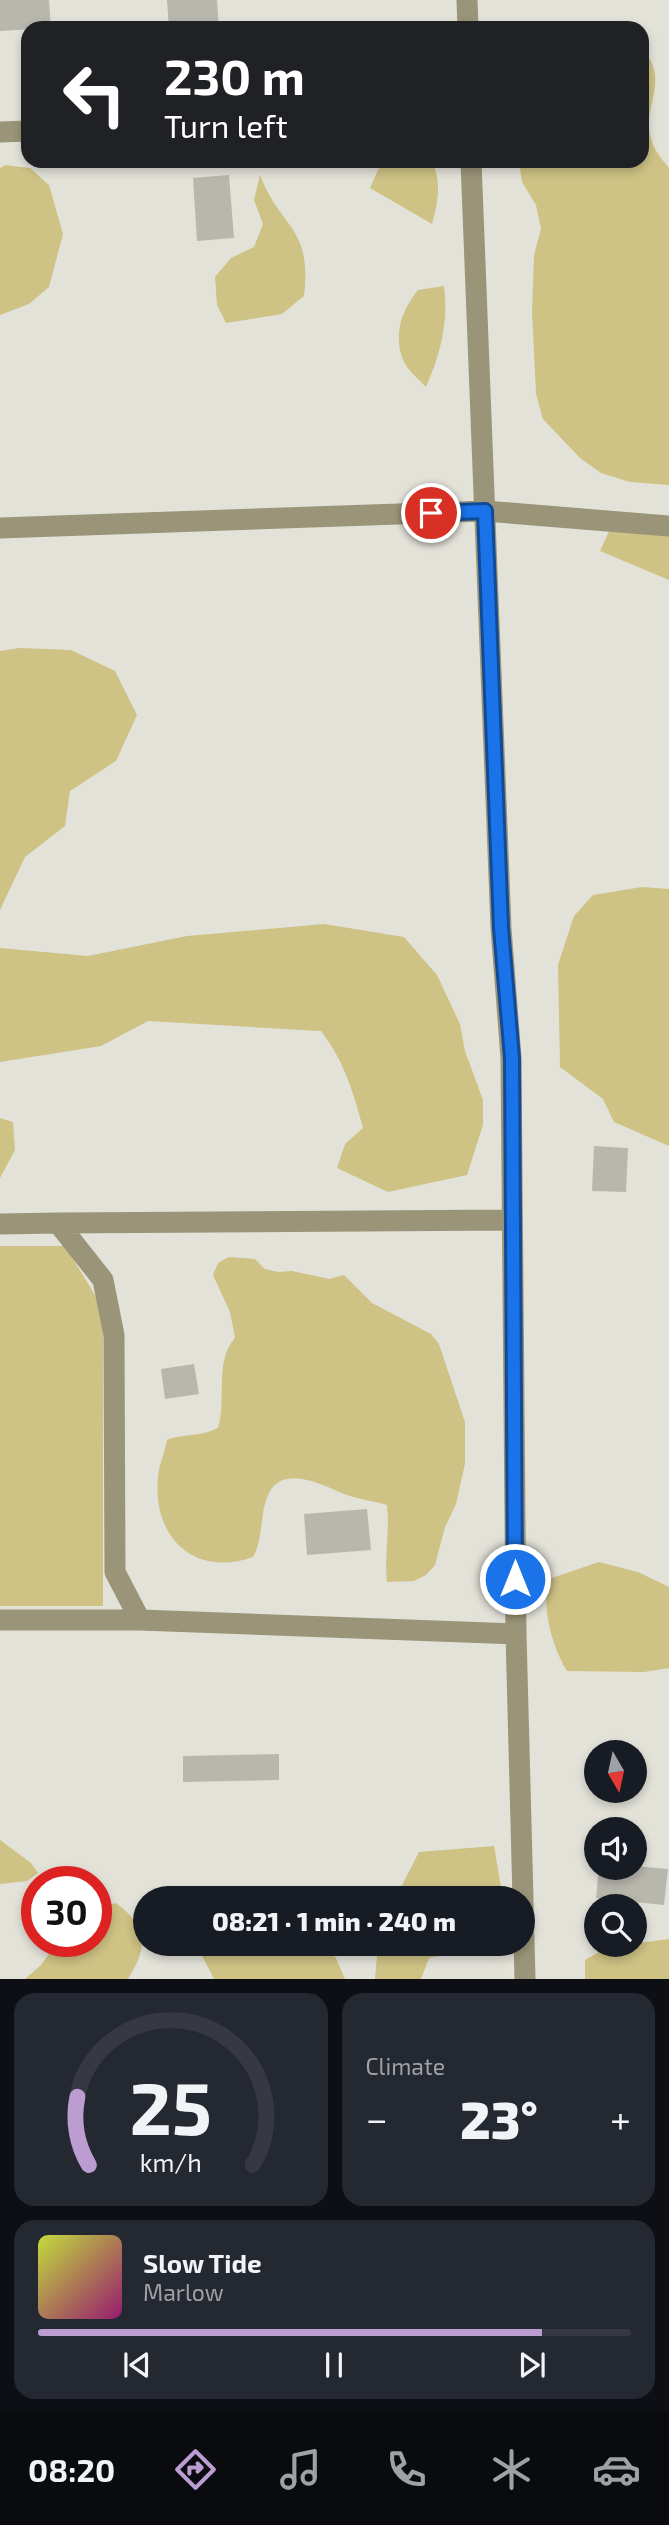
<!DOCTYPE html>
<html lang="en">
<head>
<meta charset="utf-8">
<style>
	body { margin:0; font-family:"Exo 2",sans-serif; background:#242831; color:#f1f3f6; height:100vh; display:flex; flex-direction:column; font-size:26px; white-space:nowrap }
	* { box-sizing:border-box; margin:0 }
	p { font-size:23px; color:#9ea1a6 }
	.icon { flex:none; width:38px; height:38px; fill:none; stroke:currentColor; stroke-width:2; stroke-linecap:round; stroke-linejoin:round }
	.map { position:relative; height:1979px; overflow:hidden }
	.sheet { display:flex; flex-direction:column; gap:14px; padding:14px; background:#0d0f14; flex:1 }
	.sheet>* { flex:none }
	.guide { position:absolute; left:21px; top:21px; width:628px; height:147px; border-radius:21px; box-shadow:0 4px 10px #0003; background:#202124; color:#fff; overflow:hidden }
	.needle { width:46px; rotate:171deg }
	.fabs { position:absolute; left:584px; top:1740px; display:grid; gap:14px }
	.fabs a { display:grid; place-items:center; width:63px; height:63px; border-radius:50%; background:#171b24; box-shadow:0 4px 10px #0003; font-size:35px }
	.speed { position:absolute; left:21px; top:1866px; display:flex; gap:14px; font-size:35px; font-weight:700; text-align:center }
	.speed>* { display:grid; place-content:center; width:91px; height:91px; border-radius:50%; background:#171b24; box-shadow:0 4px 10px #0003; line-height:1 }
	.speed .limit { border:10px solid #d22; background:#fff; color:#111 }
	.pin { position:absolute; display:grid; place-items:center; width:60px; height:60px; color:#fff; margin:-30px; border:4px solid #fff; border-radius:50%; box-shadow:0 2px 7px #0007 }
	.me { position:absolute; width:77px; margin:-38px; rotate:0deg; stroke-linejoin:round; filter:drop-shadow(0 0 5px #0008) }
	.turn { display:flex; align-items:center; gap:24px; height:147px; padding:0 28px; font-size:32px }
	.turn .icon { width:91px; height:91px; stroke-width:2.5 }
	.turn b { display:block; font-size:49px; line-height:60px }
	.big { font-size:52px; font-weight:800; line-height:1.1 }
	.sheet .tile { flex:1; display:flex; flex-direction:column; justify-content:center; gap:10px; min-width:0; padding:0 24px; border-radius:21px; background:#242831 }
	.sheet .dial { align-items:center; gap:0 }
	.dial svg { height:182px; overflow:visible; fill:none; stroke:#363941; stroke-width:7; stroke-linecap:round; text-anchor:middle }
	.dial text { fill:#f1f3f6; stroke:none }
	.song { display:flex; align-items:center; gap:21px }
	.cover { width:84px; height:84px; border-radius:10px; background:linear-gradient(135deg,hsl(70 70% 55%),hsl(320 70% 35%)) }
	.played { height:7px; border-radius:4px; background:linear-gradient(90deg,#bb9dd2 85%,#363941 85%) }
	.keys { display:flex; justify-content:space-around; direction:ltr }
	.heat { display:flex; justify-content:space-between; align-items:center; font-size:38px; direction:ltr }
	.sheet .tiles { flex:1; display:grid; gap:14px; grid-template-columns:1fr 1fr }
	.tile:last-child { grid-column:span 2 }
	.trip { position:absolute; left:133px; top:1886px; width:402px; height:70px; border-radius:35px; background:#171b24; box-shadow:0 4px 10px #0003; font-weight:800; line-height:70px; text-align:center }
	.tabs { display:flex; height:112px; justify-content:space-around; align-items:center; background:#090b0e; color:#9ea1a6 }
	.tabs .icon { width:49px; height:49px }
	.tabs .on { color:#bb9dd2 }
	.tabs b { font-size:32px; color:#f1f3f6 }
	.map>svg:first-child { display:block }
</style>
</head>
<body>
<div class="map">
<svg width="669" height="1979" viewBox="0 0 669 1979">
	<rect width="100%" height="100%" fill="#e3e2d9"/>
	<path fill="#cec284" d="M642,50C669,74 646,106 649,129C651,146 659,156 669,168V485L630,482L601,473L580,458L543,419L536,394L532,311L534,255L541,229L536,205L522,182L519,161H642Z
		M382,161H432C442,183 438,202 432,224L370,188Z
		M5,165L30,168L49,185L63,234L49,287L29,304L0,315V168Z
		M260,175C281,230 312,225 304,296L282,314L226,323L217,305L215,277L231,258L254,247L263,224L254,200Z
		M444,286C449,322 440,355 426,387C420,380 408,371 404,362C392,335 402,310 418,290Z
		M669,519V580L600,551L611,527Z
		M19,648L71,650L115,671L137,715L116,761L70,791L65,826L25,857L0,910V651Z
		M642,887L669,889V1146L614,1122L603,1099L560,1067L558,965L574,916L593,895Z
		M324,924L404,937L437,975L460,1024L465,1051L483,1100V1125L467,1175L388,1192L337,1168L345,1144L363,1128C353,1091 344,1061 321,1031L148,1021L101,1046L0,1062V948L88,956L187,936Z
		M0,1118L13,1122L15,1150L0,1178Z
		M0,1246H65L103,1308V1606H0Z
		M229,1257L255,1259L265,1269L278,1272L292,1271L330,1279L344,1275L372,1303L431,1334L439,1344L465,1422V1464L456,1504L445,1527L435,1565L426,1575L414,1581L387,1582C384,1556 390,1531 387,1505C373,1501 357,1499 344,1494C323,1485 284,1464 269,1493C259,1514 264,1537 253,1557C194,1578 152,1537 158,1477C159,1464 165,1453 167,1440C184,1433 201,1437 218,1428C227,1399 214,1361 235,1338L230,1312L213,1275L218,1263Z
		M599,1562L638,1572L669,1587V1668L644,1672L567,1671C552,1646 541,1607 549,1579Z
		M0,1840L31,1863L38,1873L27,1881L0,1884Z
		M494,1846L503,1899H395L419,1852Z
		M116,1903C147,1926 149,1946 128,1979H25L41,1965L58,1941H96V1908Z
		M669,1939V1979H585V1960L608,1947Z
		M196,1944H320L336,1958L345,1979H214Z
		M378,1944H479L456,1953L429,1958L421,1979H375Z"/>
	<path fill="#b8b7ae" d="M0,0H49L51,28L0,31Z
		M167,0H217L219,28H169Z
		M229,175L234,238L197,241L193,178Z
		M594,1146L628,1148L626,1192L592,1191Z
		M194,1364L199,1394L165,1399L161,1369Z
		M367,1509L371,1550L307,1555L304,1514Z
		M279,1754V1780L183,1782V1756Z
		M635,1866L668,1869L664,1905L596,1898L599,1867Z"/>
	<g fill="none" stroke-linecap="round" stroke-linejoin="round">
		<path stroke="#9a9478" stroke-width="21" d="M467,0L468,28
			M0,132L28,131
			M471,161L501,928L511,1058L516,1634L523,1899
			M0,528L485,511L669,526
			M58,1223L512,1220
			M0,1224L58,1223L103,1280L114,1335L115,1572L140,1620
			M0,1620H140L516,1634
			M523,1902L525,1979"/>
	</g>
	<g fill="none" stroke-linecap="round" stroke-linejoin="round">
		<defs>
			<path id="route" d="M431,513L485,511L501,928L512,1058L515,1579"/>
		</defs>
		<use href="#route" stroke="#114b97" stroke-width="18"/>
		<use href="#route" stroke="#1a73e8" stroke-width="12"/>
	</g>
</svg>
<div class="fabs">
<a><svg class="needle" viewBox="-14 -14 28 28"><path d="M0-13l5 13h-10z" fill="#e53935"/><path d="M0 13l5-13h-10z" fill="#9ea1a6"/></svg></a>
<a><svg class="icon" aria-label="sound" viewBox="0 0 24 24"><path d="M4 9h4l5-4v14l-5-4H4zM17 9q2 3 0 6"/></svg></a>
<a><svg class="icon" aria-label="search" viewBox="0 0 24 24"><circle cx="10" cy="10" r="6"/><path d="M15 15l6 6"/></svg></a>
</div>
<div class="speed"><div class="limit">30</div></div>
<div class="pin" style="left:431px;top:513px;background:#d93025"><svg class="icon" aria-label="arrive" viewBox="0 0 24 24"><path d="M6 21V4h12l-3 4 3 4H6"/></svg></div>
<svg class="me" style="left:515px;top:1579px" viewBox="-20 -20 40 40"><circle r="17" fill="#1a73e8" stroke="#fff" stroke-width="3"/><path d="M0-11L8 9 0 5-8 9z" fill="#fff"/></svg>
<div class="trip">08:21 · 1 min · 240 m</div>
<div class="guide">
<div class="turn"><svg class="icon" aria-label="left" viewBox="0 0 24 24"><path d="M17 20v-9H6M10 6l-5 5 5 5"/></svg><div><b>230 m</b>Turn left</div></div>
</div>
</div>
<section class="sheet">
<div class="tiles">
<div class="tile dial"><svg viewBox="0 0 100 80">
<path d="M14 69A42 42 0 1 1 86 69"/>
<path d="M14 69A42 42 0 0 1 9 39" stroke="#bb9dd2"/>
<text x="50" y="56" font-size="32" font-weight="700">25</text>
<text x="50" y="72" font-size="11">km/h</text>
</svg></div>
<div class="tile"><p>Climate</p>
<div class="heat"><a>−</a><b class="big">23°</b><a>+</a></div>
</div>
<div class="tile">
<div class="song"><i class="cover"></i><div><b>Slow Tide</b><p>Marlow</p></div></div>
<div class="played"></div>
<div class="keys"><svg class="icon" aria-label="previous" viewBox="0 0 24 24"><path d="M18 5L8 12l10 7zM5 5v14"/></svg><svg class="icon" aria-label="pause" viewBox="0 0 24 24"><path d="M8 5v14M16 5v14"/></svg><svg class="icon" aria-label="next" viewBox="0 0 24 24"><path d="M6 5l10 7-10 7zM19 5v14"/></svg></div>
</div>
</div>
</section>
<nav class="tabs">
<b>08:20</b>
<svg class="icon on" aria-label="directions" viewBox="0 0 24 24"><path d="M12 3l9 9-9 9-9-9zM9 14v-3h6M13 9l2 2-2 2"/></svg>
<svg class="icon" aria-label="music" viewBox="0 0 24 24"><path d="M9 18V5l10-2v13"/><circle cx="6" cy="18" r="3"/><circle cx="16" cy="16" r="3"/></svg>
<svg class="icon" aria-label="phone" viewBox="0 0 24 24"><path d="M5 4h4l2 5-3 2q2 4 5 5l2-3 5 2v4C11 20 4 13 5 4z"/></svg>
<svg class="icon" aria-label="climate" viewBox="0 0 24 24"><path d="M12 3v18M4 7l16 10M4 17L20 7"/></svg>
<svg class="icon" aria-label="car" viewBox="0 0 24 24"><path d="M5 17H2v-5l4-1 3-4h7l3 4 3 1v5h-3M9 17h6M6 11h13"/><circle cx="7" cy="17" r="2"/><circle cx="17" cy="17" r="2"/></svg>
</nav>
</body>
</html>
